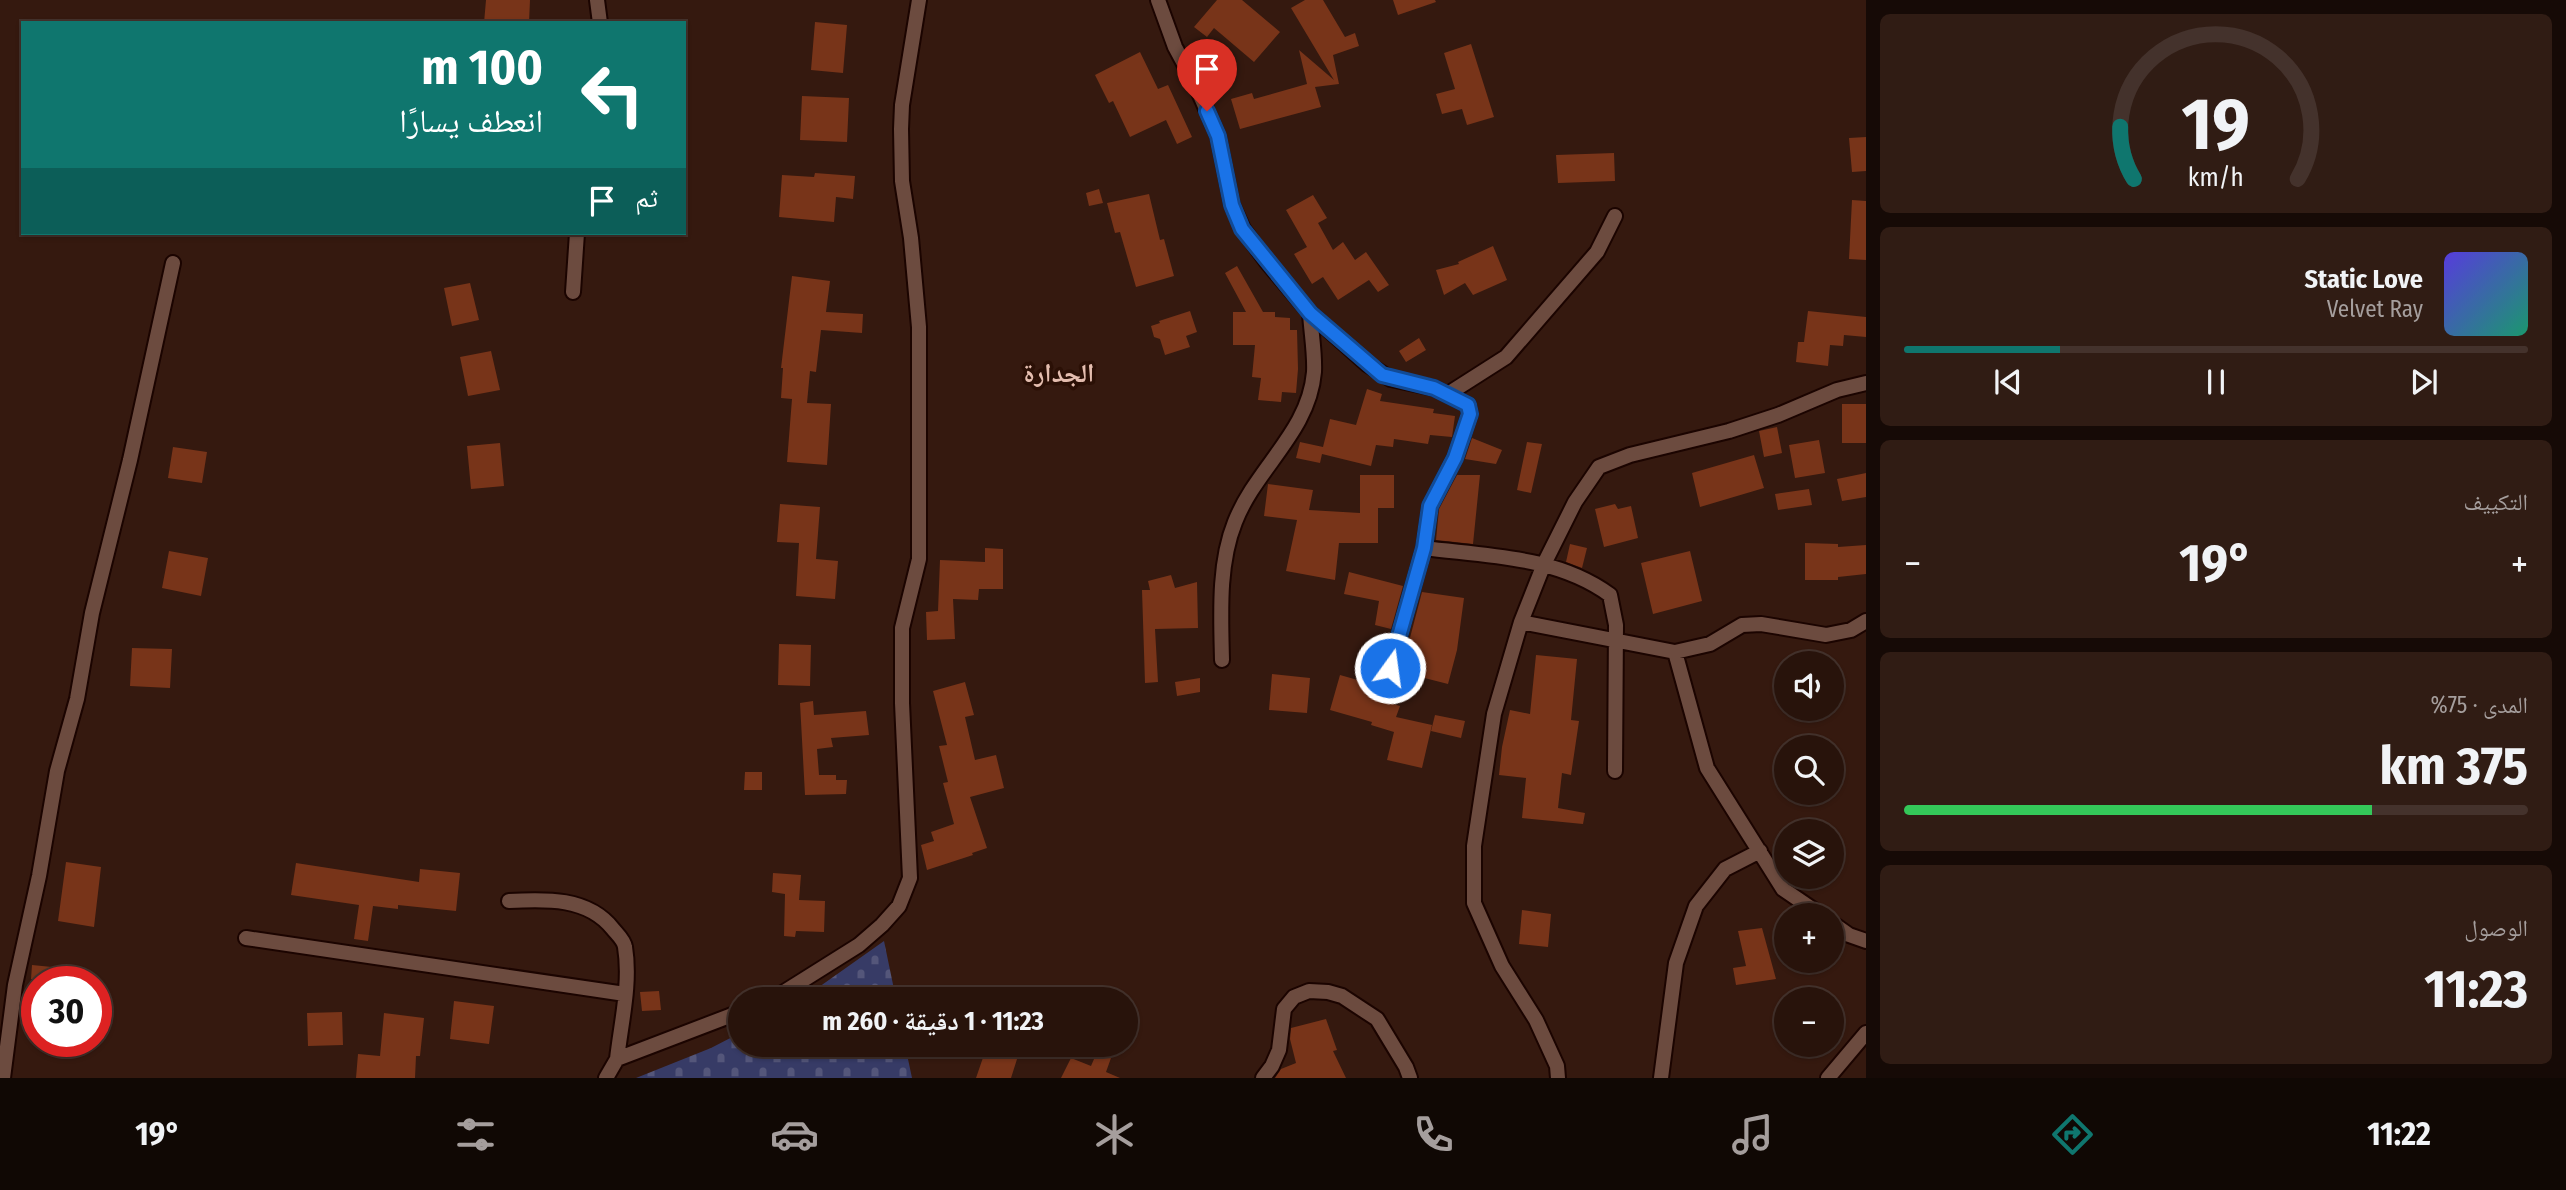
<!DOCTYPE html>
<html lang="ar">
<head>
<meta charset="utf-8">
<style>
	body { margin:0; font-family:"Fira Sans Condensed","Noto Naskh Arabic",sans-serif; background:#301c14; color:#f1f3f6; direction:rtl; height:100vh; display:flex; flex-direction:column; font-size:26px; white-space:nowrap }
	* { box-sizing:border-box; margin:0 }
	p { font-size:23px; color:#a59e9d }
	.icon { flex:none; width:38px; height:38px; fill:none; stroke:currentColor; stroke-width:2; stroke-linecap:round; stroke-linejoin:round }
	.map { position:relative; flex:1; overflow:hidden; direction:ltr }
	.sheet { display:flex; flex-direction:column; gap:14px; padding:14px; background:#160a06; width:700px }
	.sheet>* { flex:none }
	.guide { position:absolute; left:21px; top:21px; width:665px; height:214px; border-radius:0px; box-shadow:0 2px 5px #0004,0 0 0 2px #44322c; direction:rtl; background:#0f766e; color:#fff; overflow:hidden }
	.buttons { position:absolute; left:1774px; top:651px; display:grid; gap:14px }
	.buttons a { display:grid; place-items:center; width:70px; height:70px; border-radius:50%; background:#28130b; box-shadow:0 2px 5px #0004,0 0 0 2px #44322c; font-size:35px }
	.speed { position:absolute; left:21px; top:966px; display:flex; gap:14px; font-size:35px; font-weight:700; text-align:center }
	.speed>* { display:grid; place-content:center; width:91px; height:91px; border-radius:50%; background:#28130b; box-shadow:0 2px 5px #0004,0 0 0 2px #44322c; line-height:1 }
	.speed .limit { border:10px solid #d22; background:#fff; color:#111 }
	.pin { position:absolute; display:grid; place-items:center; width:60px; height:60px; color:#fff; margin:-72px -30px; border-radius:50% 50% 50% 0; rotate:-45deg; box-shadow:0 0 7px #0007 }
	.pin .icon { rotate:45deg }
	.me { position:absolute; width:77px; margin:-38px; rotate:14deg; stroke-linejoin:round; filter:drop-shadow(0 0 5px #0008) }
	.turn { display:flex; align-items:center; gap:24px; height:147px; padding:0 28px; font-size:32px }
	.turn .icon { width:91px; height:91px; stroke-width:2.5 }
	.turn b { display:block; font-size:49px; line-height:60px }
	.then { display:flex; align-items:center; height:66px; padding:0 28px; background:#0003; gap:14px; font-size:26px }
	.big { font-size:52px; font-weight:700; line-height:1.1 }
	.sheet .card { flex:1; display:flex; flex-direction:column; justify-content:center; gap:10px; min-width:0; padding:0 24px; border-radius:10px; background:#301c14 }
	.sheet .dial { align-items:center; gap:0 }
	.dial svg { height:182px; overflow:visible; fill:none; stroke:#44322c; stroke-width:7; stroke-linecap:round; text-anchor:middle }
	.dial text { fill:#f1f3f6; stroke:none }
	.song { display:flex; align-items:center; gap:21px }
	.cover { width:84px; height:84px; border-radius:10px; background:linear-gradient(135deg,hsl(250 70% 55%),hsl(160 70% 35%)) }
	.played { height:7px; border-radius:4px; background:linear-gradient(90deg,#0f766e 25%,#44322c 25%) }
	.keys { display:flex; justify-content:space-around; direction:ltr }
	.heat { display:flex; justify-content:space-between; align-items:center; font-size:38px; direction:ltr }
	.charge { height:10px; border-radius:5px; background:linear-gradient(90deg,#34c759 75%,#44322c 0) }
	.trip { position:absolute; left:728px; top:987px; width:410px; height:70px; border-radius:35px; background:#28130b; box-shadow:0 2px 5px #0004,0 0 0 2px #44322c; font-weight:700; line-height:70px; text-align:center; direction:rtl }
	.dock { display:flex; height:112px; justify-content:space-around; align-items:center; background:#100804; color:#a59e9d }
	.dock .icon { width:49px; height:49px }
	.dock .active { color:#0f766e }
	.dock b { font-size:32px; color:#f1f3f6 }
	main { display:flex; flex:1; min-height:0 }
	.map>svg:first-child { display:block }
</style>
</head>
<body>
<main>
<section class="sheet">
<div class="card dial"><svg viewBox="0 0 100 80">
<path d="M14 69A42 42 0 1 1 86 69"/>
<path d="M14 69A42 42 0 0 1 8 46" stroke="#0f766e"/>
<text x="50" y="56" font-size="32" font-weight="700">19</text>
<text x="50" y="72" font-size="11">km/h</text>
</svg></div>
<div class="card">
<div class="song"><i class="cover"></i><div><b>Static Love</b><p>Velvet Ray</p></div></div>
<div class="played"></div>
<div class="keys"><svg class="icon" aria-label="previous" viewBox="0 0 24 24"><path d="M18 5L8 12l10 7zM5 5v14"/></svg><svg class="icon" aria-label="pause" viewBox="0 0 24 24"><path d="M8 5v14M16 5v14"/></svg><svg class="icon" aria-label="next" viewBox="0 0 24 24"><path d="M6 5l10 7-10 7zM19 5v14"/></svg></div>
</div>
<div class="card"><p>التكييف</p>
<div class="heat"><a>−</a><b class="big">19°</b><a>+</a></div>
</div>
<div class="card"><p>المدى · 75%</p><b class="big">375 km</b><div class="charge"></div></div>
<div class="card"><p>الوصول</p><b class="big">11:23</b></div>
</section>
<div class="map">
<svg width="1866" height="1078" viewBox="0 0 1866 1078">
	<defs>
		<pattern id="cemetery-stones" width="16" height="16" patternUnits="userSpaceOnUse" patternTransform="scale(1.75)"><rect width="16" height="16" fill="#373b66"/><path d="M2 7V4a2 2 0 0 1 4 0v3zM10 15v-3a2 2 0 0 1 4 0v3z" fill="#54567a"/></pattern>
	</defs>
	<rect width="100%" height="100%" fill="#35190f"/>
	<path fill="url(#cemetery-stones)" d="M884,941L896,999H802Z
		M740,1033V1045H905L912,1078H636L711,1048Z"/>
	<path fill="#783419" d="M486,0H530L529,23H484Z
		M1217,0H1242L1280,32L1254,62L1214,28L1207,37L1194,27Z
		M1305,0H1323L1345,37L1355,33L1359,46L1333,55L1339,84L1315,87L1321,107L1240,129L1231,99L1252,93L1254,99L1307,84L1299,50L1334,80L1291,8Z
		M1393,0H1435L1436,2L1398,15Z
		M815,22L847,25L843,73L811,70Z
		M1471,44L1494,117L1467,125L1462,109L1442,114L1436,94L1455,89L1444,53Z
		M1140,52L1158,89L1168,85L1192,137L1177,144L1166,120L1130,137L1113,101L1109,103L1095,75Z
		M802,96L849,98L847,142L800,140Z
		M1866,137V171L1852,172L1849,138Z
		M1614,153L1615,181L1558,183L1556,155Z
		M815,173L855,176L853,199L836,197L834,222L779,217L782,175L814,177Z
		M1099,189L1103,203L1089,206L1086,193Z
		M1149,194L1160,240L1164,239L1174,276L1136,287L1120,232L1115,233L1107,203Z
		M1313,195L1327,218L1318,223L1333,250L1343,242L1355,260L1366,252L1389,285L1378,292L1369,280L1338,300L1323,277L1312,284L1294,254L1307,247L1286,210Z
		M1852,200L1866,201V260L1849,259Z
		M1493,246L1507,280L1473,295L1465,283L1444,295L1436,270L1459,264L1458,262Z
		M1237,266L1263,312H1275V317L1290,318V330H1297L1298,369L1296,393L1282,392L1281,402L1258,400L1261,378L1252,377L1255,345H1233V312H1246L1225,273Z
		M792,276L830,281L826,312L863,314L862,333L821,330L816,372L810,371L807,403L831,404L827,465L787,462L792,399L781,398L783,368H781Z
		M470,283L479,320L452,326L444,288Z
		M1190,311L1197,332L1186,336L1190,347L1165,355L1160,339L1154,337L1151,326L1160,323L1159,321Z
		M1808,311L1866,317V337L1844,335L1843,346L1830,345L1828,366L1796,362L1798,342H1804Z
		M1419,338L1426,350L1406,362L1399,351Z
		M491,351L500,390L468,396L460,357Z
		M1367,389L1382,394L1380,401L1434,409L1433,413L1455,416L1452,437L1430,435L1428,444L1394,439L1393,447L1376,445L1371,466L1322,454L1320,463L1296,458L1300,442L1323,447L1330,419L1356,425Z
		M1842,404H1866V443H1842Z
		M1777,427L1782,453L1764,457L1759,431Z
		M1472,438L1502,450L1496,464L1465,459Z
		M1819,440L1825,473L1795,478L1789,445Z
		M1527,442L1542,444L1531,493L1517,490Z
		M500,443L504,486L471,489L467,446Z
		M173,447L207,452L202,483L168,478Z
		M1754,455L1764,488L1700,507L1692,473Z
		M1866,473V497L1842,501L1837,479Z
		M1360,475H1394V508H1378V543H1339L1335,580L1286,571L1297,520L1264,516L1268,484L1313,490L1309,510L1360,513Z
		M1457,475H1480L1473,544L1436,540L1439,509Z
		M1809,489L1812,505L1778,510L1775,494Z
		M780,504L820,507L816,559L838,561L835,599L796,596L799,543L777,542Z
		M1615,504L1618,509L1631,506L1638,538L1604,547L1595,509Z
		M1805,543L1838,544V547L1866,545V574L1838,577V580H1805Z
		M1570,544L1587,548L1582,568L1566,562Z
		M985,548L1003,549V589H979L978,600L953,599L955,639L927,640L926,612L938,611L940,560L985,562Z
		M169,551L208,558L201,596L162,588Z
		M1690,551L1702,601L1653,614L1641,563Z
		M1349,572L1403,586L1391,629L1375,625L1379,601L1344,594Z
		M1171,575L1175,588L1197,582L1198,628L1155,629L1158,682L1145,683L1142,590H1150L1148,581Z
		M1422,592L1464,598L1457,650L1448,684L1401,672Z
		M779,644L811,645L810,686L778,685Z
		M132,648L172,649L170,688L130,686Z
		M1536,655L1577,659L1571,720L1579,721L1571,775L1562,773L1558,808L1585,813L1583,824L1522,818L1526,778L1499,775L1502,747L1510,710L1530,714Z
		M1272,674L1310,678L1307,713L1269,710Z
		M1340,675L1379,686L1376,699L1400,706L1396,717L1432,725L1422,768L1387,760L1394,732L1371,725L1372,722L1330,710Z
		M1200,678V692L1177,696L1175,682Z
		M965,682L974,715L965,717L975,760L996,755L1004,788L970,797L987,848L972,853L973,855L927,870L921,845L934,841L931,832L954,824L943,783L948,782L939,746L947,745L933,691Z
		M813,701L814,715L866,711L869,735L831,738L833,747L817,749L819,775H836V780H847L846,794L805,795L800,703Z
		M1435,715L1465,721L1461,738L1431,731Z
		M745,772H762V790H744Z
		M66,862L101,867L94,927L58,921Z
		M296,863L419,882L420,869L460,873L456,911L398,905V909L373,906L368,941L354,939L359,905L291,895Z
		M773,873L801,875L799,900L825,901L824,932L796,931L795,937L784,936L785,894L772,892Z
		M1522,910L1551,914L1548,947L1519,944Z
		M1762,928L1776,979L1736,985L1733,968L1746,966L1738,931Z
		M32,965L52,967L50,981L31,979Z
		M659,991L661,1010L642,1011L640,992Z
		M454,1001L494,1006L489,1044L450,1039Z
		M342,1012L343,1045L308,1046L307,1013Z
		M384,1013L424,1018L420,1056H416L415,1078H356L358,1054L380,1056Z
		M1326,1019L1337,1050L1333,1051L1346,1078H1275L1281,1069L1296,1063L1290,1039L1291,1028Z
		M987,1046L1018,1056L1011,1078H976Z
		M1097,1052L1111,1058L1106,1072L1120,1078H1061L1071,1058L1091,1066Z"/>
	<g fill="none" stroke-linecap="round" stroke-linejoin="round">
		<defs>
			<path id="minor" d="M597,0L600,23
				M1158,0L1175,47L1196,86L1218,136L1232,205L1243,229L1267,262L1310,313L1367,364L1391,379L1434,388L1468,405L1470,414L1455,458L1430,506L1424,548L1390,668
				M573,292L577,233
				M1448,394L1506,357L1597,252L1615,216
				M1424,548C1487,556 1557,556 1610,595L1616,625L1615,771
				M1521,622L1675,652L1710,644L1742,625L1761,624L1826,635L1851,630L1866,621
				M1675,652L1707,768L1783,889L1821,915
				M1222,660C1221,615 1218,564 1235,522C1256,468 1309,432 1314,372C1315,353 1311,332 1310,313
				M509,901C545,899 588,897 613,929C617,934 624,940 625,947C631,983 621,1023 617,1059
				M1832,923L1849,935L1866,941
				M246,938L625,994
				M773,999L859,945L882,925L899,906L910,878L902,703V628L919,559V327L911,238L902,181L901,129L902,105L919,0
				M3,1078L15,985L39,876L57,771L77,699L92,613L130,460L173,263
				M606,1078L617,1059L740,1012
				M1263,1078L1272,1066L1279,1050L1284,1009L1294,997L1309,991L1328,992L1342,996L1377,1019L1406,1067L1410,1078
				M1558,1078L1557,1066L1536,1020L1502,966L1474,903V846L1494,714L1521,622L1544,564L1575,502L1599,467L1630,455L1729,431L1778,415L1837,390L1866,383
				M1661,1078L1676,963L1696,906L1725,869L1760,851
				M1828,1078L1866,1033"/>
		</defs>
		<use href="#minor" stroke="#1b0400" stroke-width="18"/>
		<use href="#minor" stroke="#6c4b3f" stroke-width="14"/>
	</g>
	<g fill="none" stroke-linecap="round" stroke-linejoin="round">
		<defs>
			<path id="route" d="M1207,111L1218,136L1232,205L1242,229L1310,313L1382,375L1434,388L1468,405L1470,414L1455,458L1430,506L1424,548L1390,668"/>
		</defs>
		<use href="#route" stroke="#114b97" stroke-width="18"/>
		<use href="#route" stroke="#1a73e8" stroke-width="12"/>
	</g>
	<g text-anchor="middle" stroke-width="7" stroke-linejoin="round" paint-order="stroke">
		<g font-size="26" font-weight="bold" fill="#e4bdaf" stroke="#2b1006">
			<text x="1059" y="382">الجدارة</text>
		</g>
	</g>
</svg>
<div class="buttons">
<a><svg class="icon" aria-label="sound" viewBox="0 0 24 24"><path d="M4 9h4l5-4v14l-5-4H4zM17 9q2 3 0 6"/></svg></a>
<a><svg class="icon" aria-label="search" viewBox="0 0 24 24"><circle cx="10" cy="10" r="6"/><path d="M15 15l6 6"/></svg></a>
<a><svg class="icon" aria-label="layers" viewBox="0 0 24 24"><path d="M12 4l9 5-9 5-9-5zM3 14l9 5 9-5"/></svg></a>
<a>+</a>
<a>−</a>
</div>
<div class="speed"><div class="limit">30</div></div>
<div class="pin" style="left:1207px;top:111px;background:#d93025"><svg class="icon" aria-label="arrive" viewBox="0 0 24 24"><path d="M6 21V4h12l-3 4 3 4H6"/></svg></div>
<svg class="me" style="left:1390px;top:668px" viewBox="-20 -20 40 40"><circle r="17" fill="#1a73e8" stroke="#fff" stroke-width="3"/><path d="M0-11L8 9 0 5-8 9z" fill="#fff"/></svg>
<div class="trip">11:23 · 1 دقيقة · 260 m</div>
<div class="guide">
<div class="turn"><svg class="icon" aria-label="left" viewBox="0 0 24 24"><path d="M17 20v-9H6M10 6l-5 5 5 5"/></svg><div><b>100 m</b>انعطف يسارًا</div></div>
<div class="then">ثم<svg class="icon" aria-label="arrive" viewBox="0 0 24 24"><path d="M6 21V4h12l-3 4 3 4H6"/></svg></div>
</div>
</div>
</main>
<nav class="dock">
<b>11:22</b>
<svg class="icon active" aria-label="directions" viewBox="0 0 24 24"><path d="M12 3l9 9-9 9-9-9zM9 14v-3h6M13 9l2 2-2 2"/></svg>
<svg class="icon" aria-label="music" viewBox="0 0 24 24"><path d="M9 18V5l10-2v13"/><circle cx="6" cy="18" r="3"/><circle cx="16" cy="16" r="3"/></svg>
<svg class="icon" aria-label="phone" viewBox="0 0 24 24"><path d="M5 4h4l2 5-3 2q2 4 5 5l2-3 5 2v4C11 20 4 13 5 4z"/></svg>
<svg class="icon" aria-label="climate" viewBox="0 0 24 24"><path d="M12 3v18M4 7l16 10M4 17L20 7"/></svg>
<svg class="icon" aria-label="car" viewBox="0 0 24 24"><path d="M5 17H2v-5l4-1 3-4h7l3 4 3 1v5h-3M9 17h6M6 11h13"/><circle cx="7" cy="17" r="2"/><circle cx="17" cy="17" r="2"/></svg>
<svg class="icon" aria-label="filters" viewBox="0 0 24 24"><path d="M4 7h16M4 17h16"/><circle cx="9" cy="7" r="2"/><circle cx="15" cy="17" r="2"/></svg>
<b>19°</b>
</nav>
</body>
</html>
